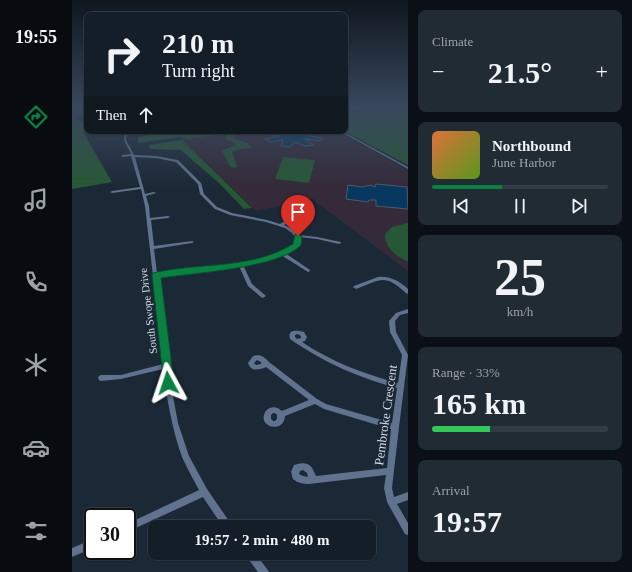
<!DOCTYPE html>
<html lang="en">
<head>
<meta charset="utf-8">
<style>
	body { margin:0; font-family:Georgia,serif; background:#212b34; color:#f1f3f6; height:100vh; display:flex; flex-direction:column; font-size:15px; white-space:nowrap }
	* { box-sizing:border-box; margin:0 }
	p { font-size:13px; color:#9da2a8 }
	.icon { flex:none; width:22px; height:22px; fill:none; stroke:currentColor; stroke-width:2; stroke-linecap:round; stroke-linejoin:round }
	.map { position:relative; flex:1; overflow:hidden }
	.drawer { display:flex; flex-direction:column; gap:10px; padding:10px; background:#0b1016; width:224px }
	.drawer>* { flex:none }
	.hud { position:absolute; left:12px; top:12px; width:264px; height:122px; border-radius:8px; box-shadow:0 1px 3px #0004,0 0 0 1px #333c45; background:#141e28; color:#f1f3f6; overflow:hidden }
	.speed { position:absolute; left:12px; top:508px; display:flex; gap:8px; font-size:20px; font-weight:700; text-align:center }
	.speed>* { display:grid; place-content:center; width:52px; height:52px; border-radius:50%; background:#141e28; box-shadow:0 1px 3px #0004,0 0 0 1px #333c45; line-height:1 }
	.speed .limit { border:2px solid #111; border-radius:6px; background:#fff; color:#111 }
	.pin { position:absolute; display:grid; place-items:center; width:34px; height:34px; color:#fff; margin:-41px -17px; border-radius:50% 50% 50% 0; rotate:-45deg; box-shadow:0 0 4px #0007 }
	.pin .icon { rotate:45deg }
	.me { position:absolute; width:44px; margin:-22px; rotate:355deg; stroke-linejoin:round; filter:drop-shadow(0 0 3px #0008) }
	.turn { display:flex; align-items:center; gap:14px; height:84px; padding:0 12px; font-size:18px }
	.turn .icon { width:52px; height:52px; stroke-width:2.5 }
	.turn b { display:block; font-size:28px; line-height:34px }
	.then { display:flex; align-items:center; height:38px; padding:0 12px; background:#0003; gap:8px; font-size:15px }
	.big { font-size:30px; font-weight:700; line-height:1.1 }
	.drawer .card { flex:1; display:flex; flex-direction:column; justify-content:center; gap:6px; min-width:0; padding:0 14px; border-radius:8px; background:#212b34 }
	.drawer .dial { align-items:center; gap:0 }
	.dial b { font-size:52px; line-height:1 }
	.song { display:flex; align-items:center; gap:12px }
	.cover { width:48px; height:48px; border-radius:6px; background:linear-gradient(135deg,hsl(20 70% 55%),hsl(90 70% 35%)) }
	.played { height:4px; border-radius:2px; background:linear-gradient(90deg,#0b8043 40%,#333c45 40%) }
	.keys { display:flex; justify-content:space-around; direction:ltr }
	.heat { display:flex; justify-content:space-between; align-items:center; font-size:22px; direction:ltr }
	.charge { height:6px; border-radius:3px; background:linear-gradient(90deg,#34c759 33%,#333c45 0) }
	.trip { position:absolute; left:76px; top:520px; width:228px; height:40px; border-radius:8px; background:#141e28; box-shadow:0 1px 3px #0004,0 0 0 1px #333c45; font-weight:700; line-height:40px; text-align:center }
	main { display:flex; flex:1; min-height:0 }
	.menu { display:flex; flex-direction:column; width:72px; justify-content:space-around; align-items:center; background:#080c10; color:#9da2a8 }
	.menu .icon { width:28px; height:28px }
	.menu .active { color:#0b8043 }
	.menu b { font-size:18px; color:#f1f3f6 }
	.map>svg:first-child { display:block }
</style>
</head>
<body>
<main>
<nav class="menu">
<b>19:55</b>
<svg class="icon active" aria-label="directions" viewBox="0 0 24 24"><path d="M12 3l9 9-9 9-9-9zM9 14v-3h6M13 9l2 2-2 2"/></svg>
<svg class="icon" aria-label="music" viewBox="0 0 24 24"><path d="M9 18V5l10-2v13"/><circle cx="6" cy="18" r="3"/><circle cx="16" cy="16" r="3"/></svg>
<svg class="icon" aria-label="phone" viewBox="0 0 24 24"><path d="M5 4h4l2 5-3 2q2 4 5 5l2-3 5 2v4C11 20 4 13 5 4z"/></svg>
<svg class="icon" aria-label="climate" viewBox="0 0 24 24"><path d="M12 3v18M4 7l16 10M4 17L20 7"/></svg>
<svg class="icon" aria-label="car" viewBox="0 0 24 24"><path d="M5 17H2v-5l4-1 3-4h7l3 4 3 1v5h-3M9 17h6M6 11h13"/><circle cx="7" cy="17" r="2"/><circle cx="17" cy="17" r="2"/></svg>
<svg class="icon" aria-label="filters" viewBox="0 0 24 24"><path d="M4 7h16M4 17h16"/><circle cx="9" cy="7" r="2"/><circle cx="15" cy="17" r="2"/></svg>
</nav>
<div class="map">
<svg width="336" height="572" viewBox="0 0 336 572">
	<rect width="100%" height="100%" fill="#1b2836"/>
	<path fill="#342a39" d="M154,131H264L336,170V271L240,199L184,211L109,139Z"/>
	<path fill="#275836" d="M0,108H15V112L3,114L4,117L3,118L9,122L15,121V131L11,132L40,182L0,189Z
		M298,108H336V165L272,131L273,113Z
		M78,131L167,132L168,133L162,136L163,139L175,143L180,148L169,149L160,152L165,167L162,168L158,166L150,151L165,144L154,139L153,134L115,139L108,137L66,143V137L79,135Z
		M110,140L180,208L172,209L147,183L109,150L78,149L77,145Z
		M211,157L243,160L237,183L203,179Z
		M336,223V262C324,256 313,248 313,234L320,227Z"/>
	<path fill="#083860" stroke="#4b5a69" d="M188,131H241L238,136L251,138L249,141L233,139L241,145L233,146L223,142L218,147L209,146L211,140L198,142L193,139L208,136L187,133Z
		M304,184L335,187L336,209L304,206V200H297L296,202L274,199L276,185L290,187L299,185L303,187Z"/>
	<g fill="none" stroke-linecap="round" stroke-linejoin="round">
		<path fill="#60728d" fill-rule="evenodd" d="M53,131H55L54,140L62,155L84,156L106,160L129,183L132,194L145,207L160,213L195,220L208,224C216,219 225,215 233,214V216L218,221L212,225C217,227 223,230 226,235L245,237L269,242V243L267,244L245,239L228,237L229,240L221,249L213,253L238,270V271L236,272L209,255L187,262L171,265L180,284L194,296L191,298L189,297L176,286L167,266L139,270L86,276L100,391L106,423L117,456L135,489L159,524L160,527H151L131,497L55,532V524L127,490C121,479 115,468 110,457C100,429 95,399 91,369L49,379L29,381L27,380L26,378L27,376L29,375H49L91,364L73,206L69,189L40,193L38,192L40,191L68,187L59,156L51,157L49,156L51,155L59,154L52,140ZM63,157L84,158L104,162L126,184L128,194L143,209L158,215L194,222L213,228L220,233L225,240L218,247L203,254L184,260L139,268L85,273L82,249L120,243L122,242L120,241L82,246L79,220L96,218L98,217L96,216L78,218L77,206L74,196L84,193L82,192L73,194Z
			M267,131H270L336,167V169Z
			M306,277C318,276 327,281 336,289V294L334,293C312,273 309,280 284,289L281,287L282,286Z
			M336,309V313L328,315L323,321L324,332L336,355L327,427L320,488L322,497L336,492V500L325,504L336,523V535L333,534L315,502L312,488L314,475L237,484C232,484 225,483 221,479C220,477 220,473 219,472L222,465C235,461 239,463 244,476L315,468L319,429L252,409L243,404L213,416C212,433 188,428 192,415C193,411 195,409 198,408C203,406 206,408 210,411L237,400L194,367C190,369 183,371 179,368C179,368 176,364 176,363L181,356C189,354 192,357 197,362L245,399L254,404L320,423L325,388C285,377 253,363 218,339C215,329 225,330 232,332L235,337L233,341L230,342C260,362 292,374 326,383L330,355L318,332L317,321L324,313ZM225,334L228,335L229,337V338L225,339L223,337V335ZM185,360L189,362V364L184,365L182,363ZM201,413H203L205,415V419L203,421H201L199,419V415ZM231,470L235,473L236,477L231,476L227,474L228,471Z
			M21,539V548L0,557V548Z
			M173,553H183L195,569L197,572H186L174,556Z"/>
	</g>
	<linearGradient id="sky" x2="0" y2="1"><stop stop-color="#0f161e"/><stop offset="0.57" stop-color="#39485d"/><stop offset="1" stop-color="#39485d" stop-opacity="0"/></linearGradient>
	<rect width="336" height="188" fill="url(#sky)"/>
	<path fill="#0b8043" stroke="#07532c" d="M223,234L230,236L229,245C208,268 121,273 89,278L102,383L100,386H92L80,275L81,273C127,262 179,270 221,244Z"/>
	<g text-anchor="middle" stroke-width="4" stroke-linejoin="round" paint-order="stroke">
		<g font-size="11" fill="#d3dce5" stroke="#1b2836">
			<text transform="translate(76 311) rotate(-97)" y="4">South Swope Drive</text>
		</g>
		<g font-size="13" fill="#d3dce5" stroke="#1b2836">
			<text transform="translate(313 415) rotate(-82)" y="5">Pembroke Crescent</text>
		</g>
	</g>
</svg>
<div class="speed"><div class="limit">30</div></div>
<div class="pin" style="left:226px;top:236px;background:#d93025"><svg class="icon" aria-label="arrive" viewBox="0 0 24 24"><path d="M6 21V4h12l-3 4 3 4H6"/></svg></div>
<svg class="me" style="left:96px;top:383px" viewBox="-20 -20 40 40"><path d="M0-17L14 15 0 8-14 15z" fill="#0b8043" stroke="#fff" stroke-width="4"/></svg>
<div class="trip">19:57 · 2 min · 480 m</div>
<div class="hud">
<div class="turn"><svg class="icon" aria-label="right" viewBox="0 0 24 24"><path d="M7 20v-9h11M14 6l5 5-5 5"/></svg><div><b>210 m</b>Turn right</div></div>
<div class="then">Then<svg class="icon" aria-label="ahead" viewBox="0 0 24 24"><path d="M12 20V5M6 11l6-6 6 6"/></svg></div>
</div>
</div>
<section class="drawer">
<div class="card"><p>Climate</p>
<div class="heat"><a>−</a><b class="big">21.5°</b><a>+</a></div>
</div>
<div class="card">
<div class="song"><i class="cover"></i><div><b>Northbound</b><p>June Harbor</p></div></div>
<div class="played"></div>
<div class="keys"><svg class="icon" aria-label="previous" viewBox="0 0 24 24"><path d="M18 5L8 12l10 7zM5 5v14"/></svg><svg class="icon" aria-label="pause" viewBox="0 0 24 24"><path d="M8 5v14M16 5v14"/></svg><svg class="icon" aria-label="next" viewBox="0 0 24 24"><path d="M6 5l10 7-10 7zM19 5v14"/></svg></div>
</div>
<div class="card dial"><b>25</b><p>km/h</p></div>
<div class="card"><p>Range · 33%</p><b class="big">165 km</b><div class="charge"></div></div>
<div class="card"><p>Arrival</p><b class="big">19:57</b></div>
</section>
</main>
</body>
</html>
